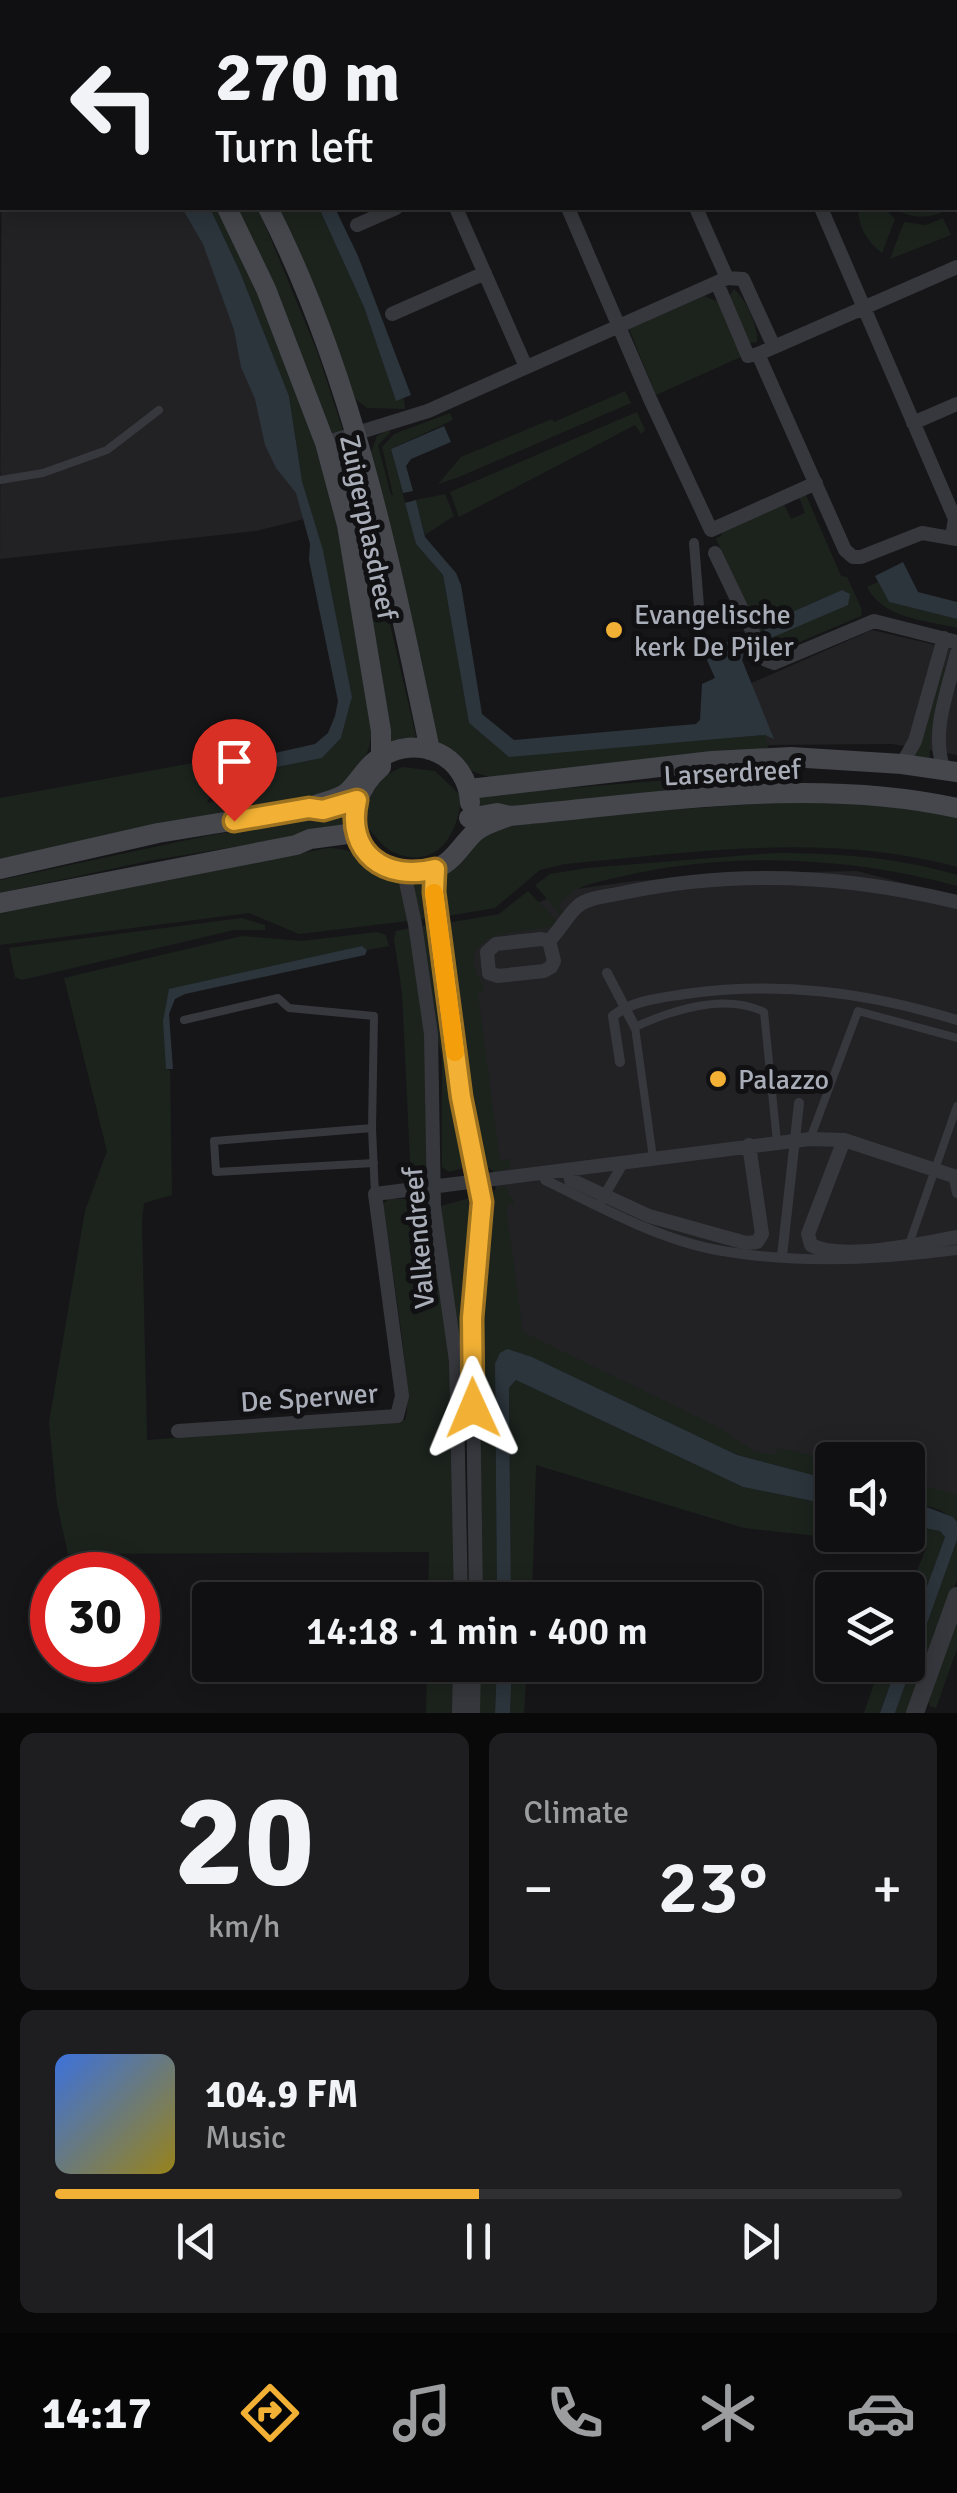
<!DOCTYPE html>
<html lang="en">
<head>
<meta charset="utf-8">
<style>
	body { margin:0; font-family:Signika,sans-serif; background:#1e1e20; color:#f1f3f6; height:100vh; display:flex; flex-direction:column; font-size:38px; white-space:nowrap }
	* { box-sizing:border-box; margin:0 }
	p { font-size:32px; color:#9c9d9f }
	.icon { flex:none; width:55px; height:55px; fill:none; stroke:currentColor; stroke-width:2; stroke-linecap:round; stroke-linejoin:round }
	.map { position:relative; height:1713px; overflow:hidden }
	.sheet { display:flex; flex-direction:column; gap:20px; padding:20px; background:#09090a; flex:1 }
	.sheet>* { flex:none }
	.hud { position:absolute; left:0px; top:0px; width:958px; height:210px; box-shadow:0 5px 25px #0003,0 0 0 2px #303032; background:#101012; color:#f1f3f6; overflow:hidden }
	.fabs { position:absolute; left:815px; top:1442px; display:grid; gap:20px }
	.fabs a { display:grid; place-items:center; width:110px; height:110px; border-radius:10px; background:#101012; box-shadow:0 5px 25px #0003,0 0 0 2px #303032; font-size:50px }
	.speed { position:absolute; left:30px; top:1552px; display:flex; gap:20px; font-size:50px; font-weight:700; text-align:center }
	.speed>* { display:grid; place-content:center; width:130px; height:130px; border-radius:50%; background:#101012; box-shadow:0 5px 25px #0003,0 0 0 2px #303032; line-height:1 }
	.speed .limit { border:15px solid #d22; background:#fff; color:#111 }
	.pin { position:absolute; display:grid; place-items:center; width:85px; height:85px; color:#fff; margin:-102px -42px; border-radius:50% 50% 50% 0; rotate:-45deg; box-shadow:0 0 10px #0007 }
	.pin .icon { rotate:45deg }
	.me { position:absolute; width:110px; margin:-55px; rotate:359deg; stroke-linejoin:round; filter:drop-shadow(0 0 8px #0008) }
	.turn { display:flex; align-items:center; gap:35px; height:210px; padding:0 50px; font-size:45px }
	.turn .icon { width:130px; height:130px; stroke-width:2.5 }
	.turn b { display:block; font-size:70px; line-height:85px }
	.big { font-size:75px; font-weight:600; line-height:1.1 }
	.sheet .widget { flex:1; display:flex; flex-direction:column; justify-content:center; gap:15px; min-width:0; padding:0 35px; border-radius:15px; background:#1e1e20 }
	.sheet .dial { align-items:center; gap:0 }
	.dial b { font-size:130px; line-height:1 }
	.song { display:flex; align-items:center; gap:30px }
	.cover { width:120px; height:120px; border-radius:15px; background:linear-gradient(135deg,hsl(220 70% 55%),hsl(50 70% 35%)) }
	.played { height:10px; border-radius:5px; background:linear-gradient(90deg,#f2b134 50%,#303032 50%) }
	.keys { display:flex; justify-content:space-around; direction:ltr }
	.heat { display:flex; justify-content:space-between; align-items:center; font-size:55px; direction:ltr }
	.sheet .tiles { flex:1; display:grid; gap:20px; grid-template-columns:1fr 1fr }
	.widget:last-child { grid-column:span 2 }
	.trip { position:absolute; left:192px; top:1582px; width:570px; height:100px; border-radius:10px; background:#101012; box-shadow:0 5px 25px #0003,0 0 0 2px #303032; font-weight:600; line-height:100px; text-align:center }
	.menu { display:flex; height:160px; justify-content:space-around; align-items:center; background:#060607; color:#9c9d9f }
	.menu .icon { width:70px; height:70px }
	.menu .on { color:#f2b134 }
	.menu b { font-size:45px; color:#f1f3f6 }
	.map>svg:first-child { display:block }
</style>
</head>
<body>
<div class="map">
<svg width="957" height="1713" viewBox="0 0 957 1713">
	<rect width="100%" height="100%" fill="#161618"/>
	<path fill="#222225" d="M2,78V208H183L206,245L308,518L256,531L0,559Z
		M872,630L957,650V755L892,744L765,745L745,686Z
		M857,871L957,897V1511L908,1496V1460H832L748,1455L502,1328L498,1203L459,956L502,920L563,891L634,881L752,873Z"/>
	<path fill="#1c231d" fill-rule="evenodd" d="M210,208H221C268,305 308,410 335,516C352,584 360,657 372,727C368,770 353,781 315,798L0,863V798L226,757L207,803L233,797L249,764L262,770L322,758L341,738L352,697L323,551L302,481L289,396L240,272Z
		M236,208H258L317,351L350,452L416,736L413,738L391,742L365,577Z
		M275,208H319L364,307L396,400L404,398L405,409L367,408L353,397Z
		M858,208H884L895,219L882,253C866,240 859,228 858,208Z
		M893,208H952C930,219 914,220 893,208Z
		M943,218L951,235L890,259L904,222L926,225Z
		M734,289C746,299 759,328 757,342L750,343L746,338L729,296Z
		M704,296L719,302L743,356L656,395L629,329Z
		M625,391L631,403L459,477L438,484L461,457L552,419L554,422Z
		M637,412L645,430L641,434L635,425L459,517L450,492Z
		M450,413L453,420L391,449L416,544L443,575L469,723L509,756L765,735L770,754L489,777L471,771L439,748L370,455L377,436L389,430L390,433L378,445L391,495H393L382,447L394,434Z
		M445,494L454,516L425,535L416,500Z
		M806,495L841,576L847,577L862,610L861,616L776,652L765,646L716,539L722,535L721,531L784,504L791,519L805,513L799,497ZM842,590L848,593L763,631L765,624Z
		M878,582L889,602L957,619V628C926,620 883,619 867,587Z
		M943,667L947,671L929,746L930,758L912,756Z
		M402,767L435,771L461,796C459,833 437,872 393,852C380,846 375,832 363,825C368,798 375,778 402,767Z
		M733,775L713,785L685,790L477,811L478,795Z
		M814,800L957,813V867C827,832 696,852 565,864L540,870L495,908L441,917L439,884L443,877L488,830L578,816Z
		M348,812V828L148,861L0,893V880L206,836Z
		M328,848C352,848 382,862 398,883C405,892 406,909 408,921L299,934L249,913L0,945V912Z
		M774,853C836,853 897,857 957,875V886C851,857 731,851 624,876C599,882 572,884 558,907L565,911L562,917L535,885L550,874L587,868Z
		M428,876L432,918L418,920L411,878Z
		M528,891L559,923C537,936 471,924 474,964C475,973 482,981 484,992L478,994L500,1160L510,1159L511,1168L494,1172L481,1161L470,1127L441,924L499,914Z
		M242,918L265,925V930H234L22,980L15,977L9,948Z
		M432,925L470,1166L449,1172L442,1167V1057L432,1014L421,926Z
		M410,928L426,1034L427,1179L414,1183L411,1180L402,993L394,939L396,931Z
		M377,932L386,935L389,946L367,950L362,946L170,992L166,1003V1069L170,1070L172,1195L144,1203L142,1221L147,1440L405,1420C415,1399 387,1239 383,1204L389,1199H424L430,1206L450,1349L458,1600H428L429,1552L68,1554L57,1504L49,1422L85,1211L107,1151L64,978L242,936L302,941Z
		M505,1185L515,1204L506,1205L523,1332L710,1423C730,1433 752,1456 773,1454L780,1448L834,1460L832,1480L737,1455L532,1357L495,1365L497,1600H480L476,1323L486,1198L497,1188Z
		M470,1198L476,1199L465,1382L441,1206Z
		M516,1380L743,1487L832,1505V1535H908V1525L940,1531L945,1537L908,1638V1594L926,1548L744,1528L536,1465L532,1600H511L509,1388Z
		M908,1481L957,1495V1522L940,1510L908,1500Z
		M957,1540V1580L910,1713H895Z
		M957,1609V1649L936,1708L930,1706L926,1697Z
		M427,1665H457L456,1713H426Z
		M479,1665H497L495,1713H477Z
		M512,1665H527L524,1713H510Z
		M880,1665H897L880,1713H864Z"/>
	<path fill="#2c353c" d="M182,208H210L240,272L289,396L302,481L323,550L352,697L341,738L322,758L262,770L249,764L257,757L315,744L328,733L335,716L338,701L309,560L310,544L296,493L276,468L265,445L255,399L241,367L234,330L203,244Z
		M319,208H335L358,256L411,395L396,401L364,307Z
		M444,426L451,442L411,459L406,466L413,491L403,493L391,449Z
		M416,500L425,537L456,573L461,585L482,714L514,740L696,724L700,720L702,684L715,678L707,660V644L724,643L740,637L746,646L742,660L774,739L765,735L509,757L469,723L443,575L416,544L405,503Z
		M903,562L918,592L957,602V619L889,602L875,576Z
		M842,590L850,594L848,605L771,638L764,635L765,624Z
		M362,946L367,950L365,955L185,994L175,999L169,1014L173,1069H166L163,1021L169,989Z
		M507,1349L532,1357L737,1455L832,1480V1505L743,1487L516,1380L509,1388L511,1600H497L495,1364L500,1353Z
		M908,1500L953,1517L957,1522V1540L895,1713H880L897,1665H908V1638L945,1537L940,1531L908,1525Z
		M497,1665H512L510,1713H495Z"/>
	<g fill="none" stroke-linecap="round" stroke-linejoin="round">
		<path stroke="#37383d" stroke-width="8" d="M0,480L43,473L107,450L159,410
			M184,1020L278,998L289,1008L374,1016L372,1128L375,1194
			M372,1128L214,1141L216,1172L374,1163
			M810,1139L858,1011L957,1038
			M653,1158L635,1027C672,1010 725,993 764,1012L777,1142
			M908,1247L957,1106"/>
		<path stroke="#37383d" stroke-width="10" d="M694,543L700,619L748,622
			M607,973L635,1027
			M620,1062L613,1016C633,1000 661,998 685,994C780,981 866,992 957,1020
			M543,1173L545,1180C603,1208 664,1243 729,1252C804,1264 882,1260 957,1250
			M953,1175L957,1193
			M601,1201L624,1162
			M782,1256L799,1103"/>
		<path stroke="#37383d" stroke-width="14" d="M335,0L336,2
			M477,0L478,2
			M600,0L601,2
			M614,0L615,2
			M730,0L731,2
			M364,2L370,0
			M670,2L675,0
			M456,208L526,367
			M568,208L650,399L711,530L816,483
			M696,208L727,278
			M821,208L955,519L952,537
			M357,225L396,208
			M717,283L748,356L758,354L957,267
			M392,314L485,273
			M758,354L845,550L853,557H861L922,533L957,539
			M913,423L957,404
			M325,443L428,411L727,278L743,279L774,347
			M715,553L766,660L774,663L874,621L957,642
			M902,764L915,741L944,638
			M944,770C930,732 948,691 957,653
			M435,869L440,944L461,1097L482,1201L472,1318L476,1600
			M404,873L415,924L431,1034L434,1206L456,1361L461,1600
			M541,939L549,941L554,961L551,967L544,971L498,976L489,973L487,952L496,944Z
			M549,941C559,931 570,912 578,906C588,897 609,896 622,893C734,869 847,875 957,902
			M844,1140L808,1234L811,1245C841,1261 922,1244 957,1237
			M570,1170L571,1180L649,1216L746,1243L757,1242L762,1234L749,1145
			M178,1431L397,1416L402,1396L375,1194L810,1139L844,1140L957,1177
			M459,1713L460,1665
			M473,1713L474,1665"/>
		<path stroke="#37383d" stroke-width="18" d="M915,1713L957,1596"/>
		<path stroke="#45474d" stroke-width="20" d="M105,0L106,2
			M144,0L146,2
			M227,208L266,289L325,443L347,525L381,731V767C330,810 359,888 428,871C453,865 458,848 475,832C484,824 499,820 510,816
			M268,208C354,377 391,565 430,750
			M469,789L712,761L791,757L902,764L957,772
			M309,808C320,802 334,801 345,794C358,784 364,768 378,759C417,732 468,755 470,803
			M469,818L497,813L510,816C656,803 812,776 957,808
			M0,869L158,833L309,808L322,810
			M0,903L296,845L310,839L355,833"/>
	</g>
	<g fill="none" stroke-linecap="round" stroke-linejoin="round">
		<defs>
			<path id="route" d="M234,821L309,808L323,810L357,800C345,853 386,882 435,869L434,892L461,1097L482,1202L472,1318L473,1408"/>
		</defs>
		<use href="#route" stroke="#9d7322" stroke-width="25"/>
		<use href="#route" stroke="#f2b134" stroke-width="18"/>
		<path stroke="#f59e0b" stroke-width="18" d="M434,893L455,1052"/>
	</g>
	<g fill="#f2b134" stroke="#111113" stroke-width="4">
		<circle cx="614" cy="630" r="10"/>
		<circle cx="718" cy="1079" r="10"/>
	</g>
	<g text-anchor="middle" stroke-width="10" stroke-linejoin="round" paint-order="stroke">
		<g font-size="28" fill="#a8adb8" stroke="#111113">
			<text transform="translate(369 527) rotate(78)" y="10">Zuigerplasdreef</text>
			<text transform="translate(732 772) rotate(-3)" y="10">Larserdreef</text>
			<text transform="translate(418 1238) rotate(-95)" y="10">Valkendreef</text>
			<text transform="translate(309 1397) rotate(-4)" y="10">De Sperwer</text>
		</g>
		<g font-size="28" fill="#a8adb8" stroke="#111113" text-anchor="start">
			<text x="634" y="624">Evangelische<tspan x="634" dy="32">kerk De Pijler</tspan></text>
			<text x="738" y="1089">Palazzo</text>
		</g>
	</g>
</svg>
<div class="fabs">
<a><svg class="icon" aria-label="sound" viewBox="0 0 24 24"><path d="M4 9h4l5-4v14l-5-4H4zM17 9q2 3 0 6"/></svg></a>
<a><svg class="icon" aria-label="layers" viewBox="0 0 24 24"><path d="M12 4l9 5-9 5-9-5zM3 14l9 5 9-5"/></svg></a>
</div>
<div class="speed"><div class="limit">30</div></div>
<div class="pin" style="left:234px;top:821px;background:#d93025"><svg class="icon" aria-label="arrive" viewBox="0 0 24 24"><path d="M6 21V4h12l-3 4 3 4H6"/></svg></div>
<svg class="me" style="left:473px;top:1408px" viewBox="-20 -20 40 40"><path d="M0-17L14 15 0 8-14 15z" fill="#f2b134" stroke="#fff" stroke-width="4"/></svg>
<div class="trip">14:18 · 1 min · 400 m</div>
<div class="hud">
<div class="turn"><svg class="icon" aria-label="left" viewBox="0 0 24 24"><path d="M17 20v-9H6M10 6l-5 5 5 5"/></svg><div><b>270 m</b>Turn left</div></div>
</div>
</div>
<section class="sheet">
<div class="tiles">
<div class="widget dial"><b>20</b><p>km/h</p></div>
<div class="widget"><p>Climate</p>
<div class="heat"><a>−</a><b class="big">23°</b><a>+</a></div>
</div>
<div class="widget">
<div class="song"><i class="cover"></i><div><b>104.9 FM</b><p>Music</p></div></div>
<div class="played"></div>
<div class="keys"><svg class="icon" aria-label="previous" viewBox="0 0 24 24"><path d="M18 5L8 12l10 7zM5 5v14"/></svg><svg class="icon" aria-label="pause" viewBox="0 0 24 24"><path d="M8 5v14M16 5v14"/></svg><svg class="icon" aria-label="next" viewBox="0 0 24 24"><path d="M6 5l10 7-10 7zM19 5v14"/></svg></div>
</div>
</div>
</section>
<nav class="menu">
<b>14:17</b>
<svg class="icon on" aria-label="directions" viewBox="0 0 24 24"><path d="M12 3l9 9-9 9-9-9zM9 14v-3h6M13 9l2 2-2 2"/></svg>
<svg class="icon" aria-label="music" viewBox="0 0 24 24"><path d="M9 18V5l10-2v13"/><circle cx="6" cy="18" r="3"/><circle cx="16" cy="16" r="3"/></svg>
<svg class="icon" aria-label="phone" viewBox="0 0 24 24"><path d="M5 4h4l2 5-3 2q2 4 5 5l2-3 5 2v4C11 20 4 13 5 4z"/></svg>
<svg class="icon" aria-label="climate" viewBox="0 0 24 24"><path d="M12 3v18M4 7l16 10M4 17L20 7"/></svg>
<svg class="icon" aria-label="car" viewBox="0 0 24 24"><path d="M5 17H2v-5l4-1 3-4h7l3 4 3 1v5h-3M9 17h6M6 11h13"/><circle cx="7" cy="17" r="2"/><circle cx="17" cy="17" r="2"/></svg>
</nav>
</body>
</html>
